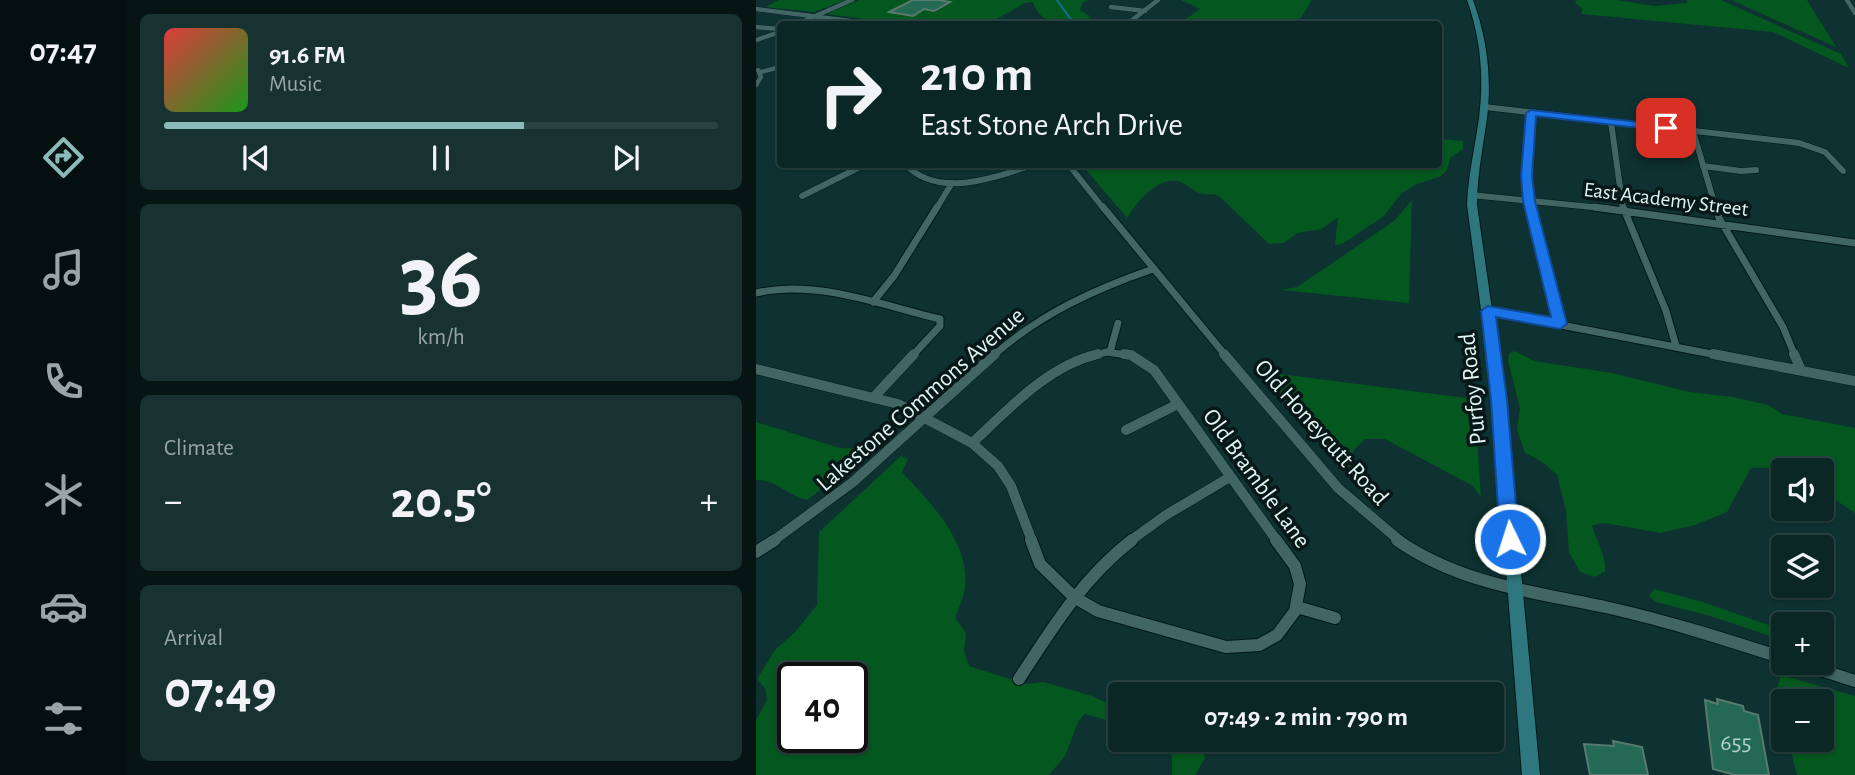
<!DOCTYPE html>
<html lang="en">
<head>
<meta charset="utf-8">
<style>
	body { margin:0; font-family:"Alegreya Sans",sans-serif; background:#183232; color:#f1f3f6; height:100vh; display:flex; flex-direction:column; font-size:26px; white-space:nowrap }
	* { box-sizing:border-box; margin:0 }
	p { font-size:23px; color:#99a5a7 }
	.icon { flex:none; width:38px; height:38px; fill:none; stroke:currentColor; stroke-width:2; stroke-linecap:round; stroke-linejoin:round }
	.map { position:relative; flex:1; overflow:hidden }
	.sheet { display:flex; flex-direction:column; gap:14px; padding:14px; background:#061514; width:630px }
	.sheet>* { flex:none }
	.guide { position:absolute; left:21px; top:21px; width:665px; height:147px; border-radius:7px; box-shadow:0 2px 5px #0004,0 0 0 2px #2a4342; background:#0a2625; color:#f1f3f6; overflow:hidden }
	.controls { position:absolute; left:1015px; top:458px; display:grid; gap:14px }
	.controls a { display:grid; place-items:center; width:63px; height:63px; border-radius:7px; background:#0a2625; box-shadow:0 2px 5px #0004,0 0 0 2px #2a4342; font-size:35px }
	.speed { position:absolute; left:21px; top:662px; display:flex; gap:14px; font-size:35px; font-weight:700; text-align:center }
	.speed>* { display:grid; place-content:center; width:91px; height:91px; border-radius:50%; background:#0a2625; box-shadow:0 2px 5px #0004,0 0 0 2px #2a4342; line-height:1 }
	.speed .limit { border:4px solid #111; border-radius:10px; background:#fff; color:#111 }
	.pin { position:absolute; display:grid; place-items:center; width:60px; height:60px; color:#fff; margin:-30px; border-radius:14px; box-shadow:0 4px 10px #0006 }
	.me { position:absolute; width:77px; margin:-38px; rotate:356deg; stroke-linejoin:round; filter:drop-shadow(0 0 5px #0008) }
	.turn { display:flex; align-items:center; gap:24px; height:147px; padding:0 28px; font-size:32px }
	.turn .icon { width:91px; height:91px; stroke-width:2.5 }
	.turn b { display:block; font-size:49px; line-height:60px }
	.big { font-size:52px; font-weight:600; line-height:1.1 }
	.sheet .widget { flex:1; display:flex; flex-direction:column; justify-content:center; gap:10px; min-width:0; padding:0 24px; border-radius:10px; background:#183232 }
	.sheet .dial { align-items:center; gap:0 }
	.dial b { font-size:91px; line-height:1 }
	.song { display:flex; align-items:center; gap:21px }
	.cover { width:84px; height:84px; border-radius:10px; background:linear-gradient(135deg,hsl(0 70% 55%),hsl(120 70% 35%)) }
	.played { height:7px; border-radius:4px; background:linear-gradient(90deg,#8bbbb9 65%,#2a4342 65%) }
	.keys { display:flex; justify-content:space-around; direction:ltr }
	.heat { display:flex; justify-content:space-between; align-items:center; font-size:38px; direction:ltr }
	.trip { position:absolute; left:352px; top:682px; width:396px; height:70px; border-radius:7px; background:#0a2625; box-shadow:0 2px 5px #0004,0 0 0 2px #2a4342; font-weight:600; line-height:70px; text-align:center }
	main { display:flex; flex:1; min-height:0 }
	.menu { display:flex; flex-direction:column; width:126px; justify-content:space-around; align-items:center; background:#040f0f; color:#99a5a7 }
	.menu .icon { width:49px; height:49px }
	.menu .active { color:#8bbbb9 }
	.menu b { font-size:32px; color:#f1f3f6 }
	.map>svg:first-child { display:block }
</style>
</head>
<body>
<main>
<nav class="menu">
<b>07:47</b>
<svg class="icon active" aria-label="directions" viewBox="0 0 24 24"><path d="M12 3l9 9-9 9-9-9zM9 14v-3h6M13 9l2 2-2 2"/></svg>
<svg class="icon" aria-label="music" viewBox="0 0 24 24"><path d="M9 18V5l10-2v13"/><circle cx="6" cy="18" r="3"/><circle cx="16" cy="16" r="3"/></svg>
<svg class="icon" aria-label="phone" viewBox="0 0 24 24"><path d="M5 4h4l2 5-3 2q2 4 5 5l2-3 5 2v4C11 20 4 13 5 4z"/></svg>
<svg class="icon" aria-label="climate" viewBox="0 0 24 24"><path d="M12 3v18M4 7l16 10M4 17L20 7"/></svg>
<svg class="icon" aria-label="car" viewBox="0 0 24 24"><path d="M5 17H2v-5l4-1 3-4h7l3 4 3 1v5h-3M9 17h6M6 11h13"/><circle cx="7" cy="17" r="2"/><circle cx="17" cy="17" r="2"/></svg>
<svg class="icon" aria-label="filters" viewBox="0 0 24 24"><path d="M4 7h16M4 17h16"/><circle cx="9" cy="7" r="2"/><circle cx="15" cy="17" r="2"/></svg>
</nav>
<section class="sheet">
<div class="widget">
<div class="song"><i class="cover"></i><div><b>91.6 FM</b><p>Music</p></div></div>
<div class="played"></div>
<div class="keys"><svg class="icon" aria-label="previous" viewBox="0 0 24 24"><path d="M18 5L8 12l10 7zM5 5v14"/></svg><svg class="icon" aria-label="pause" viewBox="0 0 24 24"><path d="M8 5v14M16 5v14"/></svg><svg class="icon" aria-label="next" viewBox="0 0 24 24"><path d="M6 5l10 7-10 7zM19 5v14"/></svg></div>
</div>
<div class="widget dial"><b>36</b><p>km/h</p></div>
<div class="widget"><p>Climate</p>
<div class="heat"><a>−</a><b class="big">20.5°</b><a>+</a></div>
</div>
<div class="widget"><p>Arrival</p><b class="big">07:49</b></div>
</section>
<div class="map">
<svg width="1099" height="775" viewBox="0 0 1099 775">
	<rect width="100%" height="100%" fill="#0d3231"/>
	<path fill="#04571e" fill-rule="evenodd" d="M23,0H91L58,12L9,7Z
		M103,0H332L326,3L324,10L334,16L332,18L343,20L341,23L345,24C319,24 286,31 277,2L269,3L232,24H146L70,14Z
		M425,0H556L543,21L514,24H423L444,9Z
		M820,0H861L899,6L931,3V0H965L1085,54L1093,68L1017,32L825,14L826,8L819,3Z
		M975,0H1051L1080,47Z
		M683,139L707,141V149L694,158L691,170L685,176L659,185L646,193L627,217L586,244L579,245L582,217L566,229L541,233L528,243L513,244L463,196C456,193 453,195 447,194C438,193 431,183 422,181C401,177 380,203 371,218L326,165L682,164Z
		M656,200L653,303L525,290L541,287L638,221Z
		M759,351L778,361L856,373L934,392L977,397L1012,405L1026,414L1099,428V513L1066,491V471C1041,471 1020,467 995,468L971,512L939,525L904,533L849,523L836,525C840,541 850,554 849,571L839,577L824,572L813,552L810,510L801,475L785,461L769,453L761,430L764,408L752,361L753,353Z
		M501,371L718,399L725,497L717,486L629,439H609C597,450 591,457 595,474Z
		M0,422L84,448L104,449C92,470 70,486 51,500C32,496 19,479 0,480Z
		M145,456L152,459L146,472C175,503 218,546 208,593C206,601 202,610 199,618L210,633L208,651L213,666L269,684L288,682L336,696L364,709V724L329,714L323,720L309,756L293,775H0V720L11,700L9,688L1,679L19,650L39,632L61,605L63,532ZM37,677H96V737H37Z
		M898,589L947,602L1027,630V640L954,616L900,602L893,596Z
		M1025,675L1099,696V775H1041L1032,740H1066V702H1027V721L1022,685Z
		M400,740H446L444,745L449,758L439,775H416V756Z"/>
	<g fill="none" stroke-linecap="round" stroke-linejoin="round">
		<path stroke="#176c98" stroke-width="2" d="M301,0L318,24"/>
	</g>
	<path fill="#236954" stroke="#597a6e" stroke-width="2" d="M157,0H182L194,2L178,11L168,9L157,16L133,12Z
		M961,699L987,706L988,711L1002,715L1013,775H979L957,769L949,700L962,704Z
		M857,741L886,747L892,775H834L828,744L858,746Z"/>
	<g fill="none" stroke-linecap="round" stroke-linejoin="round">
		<defs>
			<path id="street-far4" d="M1091,0L1099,13
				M355,7L389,11
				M0,9L119,24
				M41,24L96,0
				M371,24L402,0
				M0,27L24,29
				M0,40L24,32
				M5,72L24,67
				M0,85L5,77L2,70"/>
			<path id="street-far3" d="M729,107L1043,143L1069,152L1087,171
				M855,122L867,209
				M937,131L960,209
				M149,164C183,200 239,177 280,164
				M312,164L348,209
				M947,166L985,171L1000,170
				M715,195L856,209
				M46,196L110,164
				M180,209L196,183
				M775,209L771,176L775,113"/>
			<path id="street-far2" d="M347,207L470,356
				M775,207L804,324
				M838,207L1099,243
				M867,207L910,311L920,346
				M960,207L963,218L1027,327L1039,356
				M0,293C60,279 125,305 184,319V326L156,356
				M117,302L138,276L181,207
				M732,311L966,356
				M354,352L362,323
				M237,356C284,314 339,289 397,269
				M335,356L351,352L376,356"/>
			<path id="street-far1" d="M368,354L375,355L398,370L521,541
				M468,354L582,488L644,541
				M957,354L1099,381
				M1038,354L1045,370
				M0,369L142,404L216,443
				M118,397L158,354
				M370,430L422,404
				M216,443L242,466L255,486L276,541
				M216,443C253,409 291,366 342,354
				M17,541L97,482L239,354
				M374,541L410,515L474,477"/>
			<path id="street" d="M275,540L284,564L318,597L342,611L470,647L503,645L521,635L539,611L544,584L539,566L520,540
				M641,540C707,586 782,592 858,609C915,622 971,640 1027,658
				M0,552L19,540
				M541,607L579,618
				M1044,663L1099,681
				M263,679C296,628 327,578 376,540"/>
			<path id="secondary" d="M711,0H717C731,38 736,78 731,118C727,147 721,176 721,205L749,400L784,775H766L737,400L711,205C712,176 719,147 723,118C728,78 725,39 711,0Z"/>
		</defs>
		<use href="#street-far4" stroke="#001918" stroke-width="5"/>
		<use href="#street-far3" stroke="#001918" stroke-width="7"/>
		<use href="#street-far2" stroke="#001918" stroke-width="9"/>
		<use href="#street-far1" stroke="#001918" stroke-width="11"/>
		<use href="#street" stroke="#001918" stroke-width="14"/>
		<use href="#secondary" stroke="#001918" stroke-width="2"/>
		<use href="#street-far4" stroke="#426664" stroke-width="4.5"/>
		<use href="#street-far3" stroke="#426664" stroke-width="6"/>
		<use href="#street-far2" stroke="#426664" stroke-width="7"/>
		<use href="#street-far1" stroke="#426664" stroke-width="10"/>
		<use href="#street" stroke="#426664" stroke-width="12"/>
		<use href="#secondary" fill="#2e777e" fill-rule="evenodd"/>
	</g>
	<path fill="#1a73e8" stroke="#114b97" stroke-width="2" d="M775,110L910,125L915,128L910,131L780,116L776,176L779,201L811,324L804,329L740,317L751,400L763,539L761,546L754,548L747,546L744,539L735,400L725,311L732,306L795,317L767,201L765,176L770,113Z"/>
	<g text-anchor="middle" stroke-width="7" stroke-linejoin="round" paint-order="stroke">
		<g font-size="21" fill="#e1f5f3" stroke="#081717">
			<text transform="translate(910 199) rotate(7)" y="7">East Academy Street</text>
		</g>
		<g font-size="24" fill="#e1f5f3" stroke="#081717">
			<text transform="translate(716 389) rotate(-96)" y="8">Purfoy Road</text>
			<text transform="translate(164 399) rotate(-41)" y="8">Lakestone Commons Avenue</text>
			<text transform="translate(566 432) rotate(48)" y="8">Old Honeycutt Road</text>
			<text transform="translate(501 478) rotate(54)" y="8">Old Bramble Lane</text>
		</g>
		<g font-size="24" fill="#b2d2cb">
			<text x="980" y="750">655</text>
		</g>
	</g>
</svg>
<div class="controls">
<a><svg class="icon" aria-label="sound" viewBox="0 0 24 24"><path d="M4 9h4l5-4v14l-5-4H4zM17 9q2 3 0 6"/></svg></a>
<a><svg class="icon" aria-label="layers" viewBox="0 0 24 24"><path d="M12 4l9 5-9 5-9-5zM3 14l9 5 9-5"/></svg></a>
<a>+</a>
<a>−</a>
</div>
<div class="speed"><div class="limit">40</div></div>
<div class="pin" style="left:910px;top:128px;background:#d93025"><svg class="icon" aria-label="arrive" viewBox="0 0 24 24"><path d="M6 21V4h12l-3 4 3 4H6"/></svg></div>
<svg class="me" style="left:754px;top:539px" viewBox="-20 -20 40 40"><circle r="17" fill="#1a73e8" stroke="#fff" stroke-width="3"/><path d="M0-11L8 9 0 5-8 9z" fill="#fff"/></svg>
<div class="trip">07:49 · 2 min · 790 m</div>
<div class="guide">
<div class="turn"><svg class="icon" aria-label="right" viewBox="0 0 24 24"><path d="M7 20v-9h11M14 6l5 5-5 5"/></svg><div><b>210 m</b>East Stone Arch Drive</div></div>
</div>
</div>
</main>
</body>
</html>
